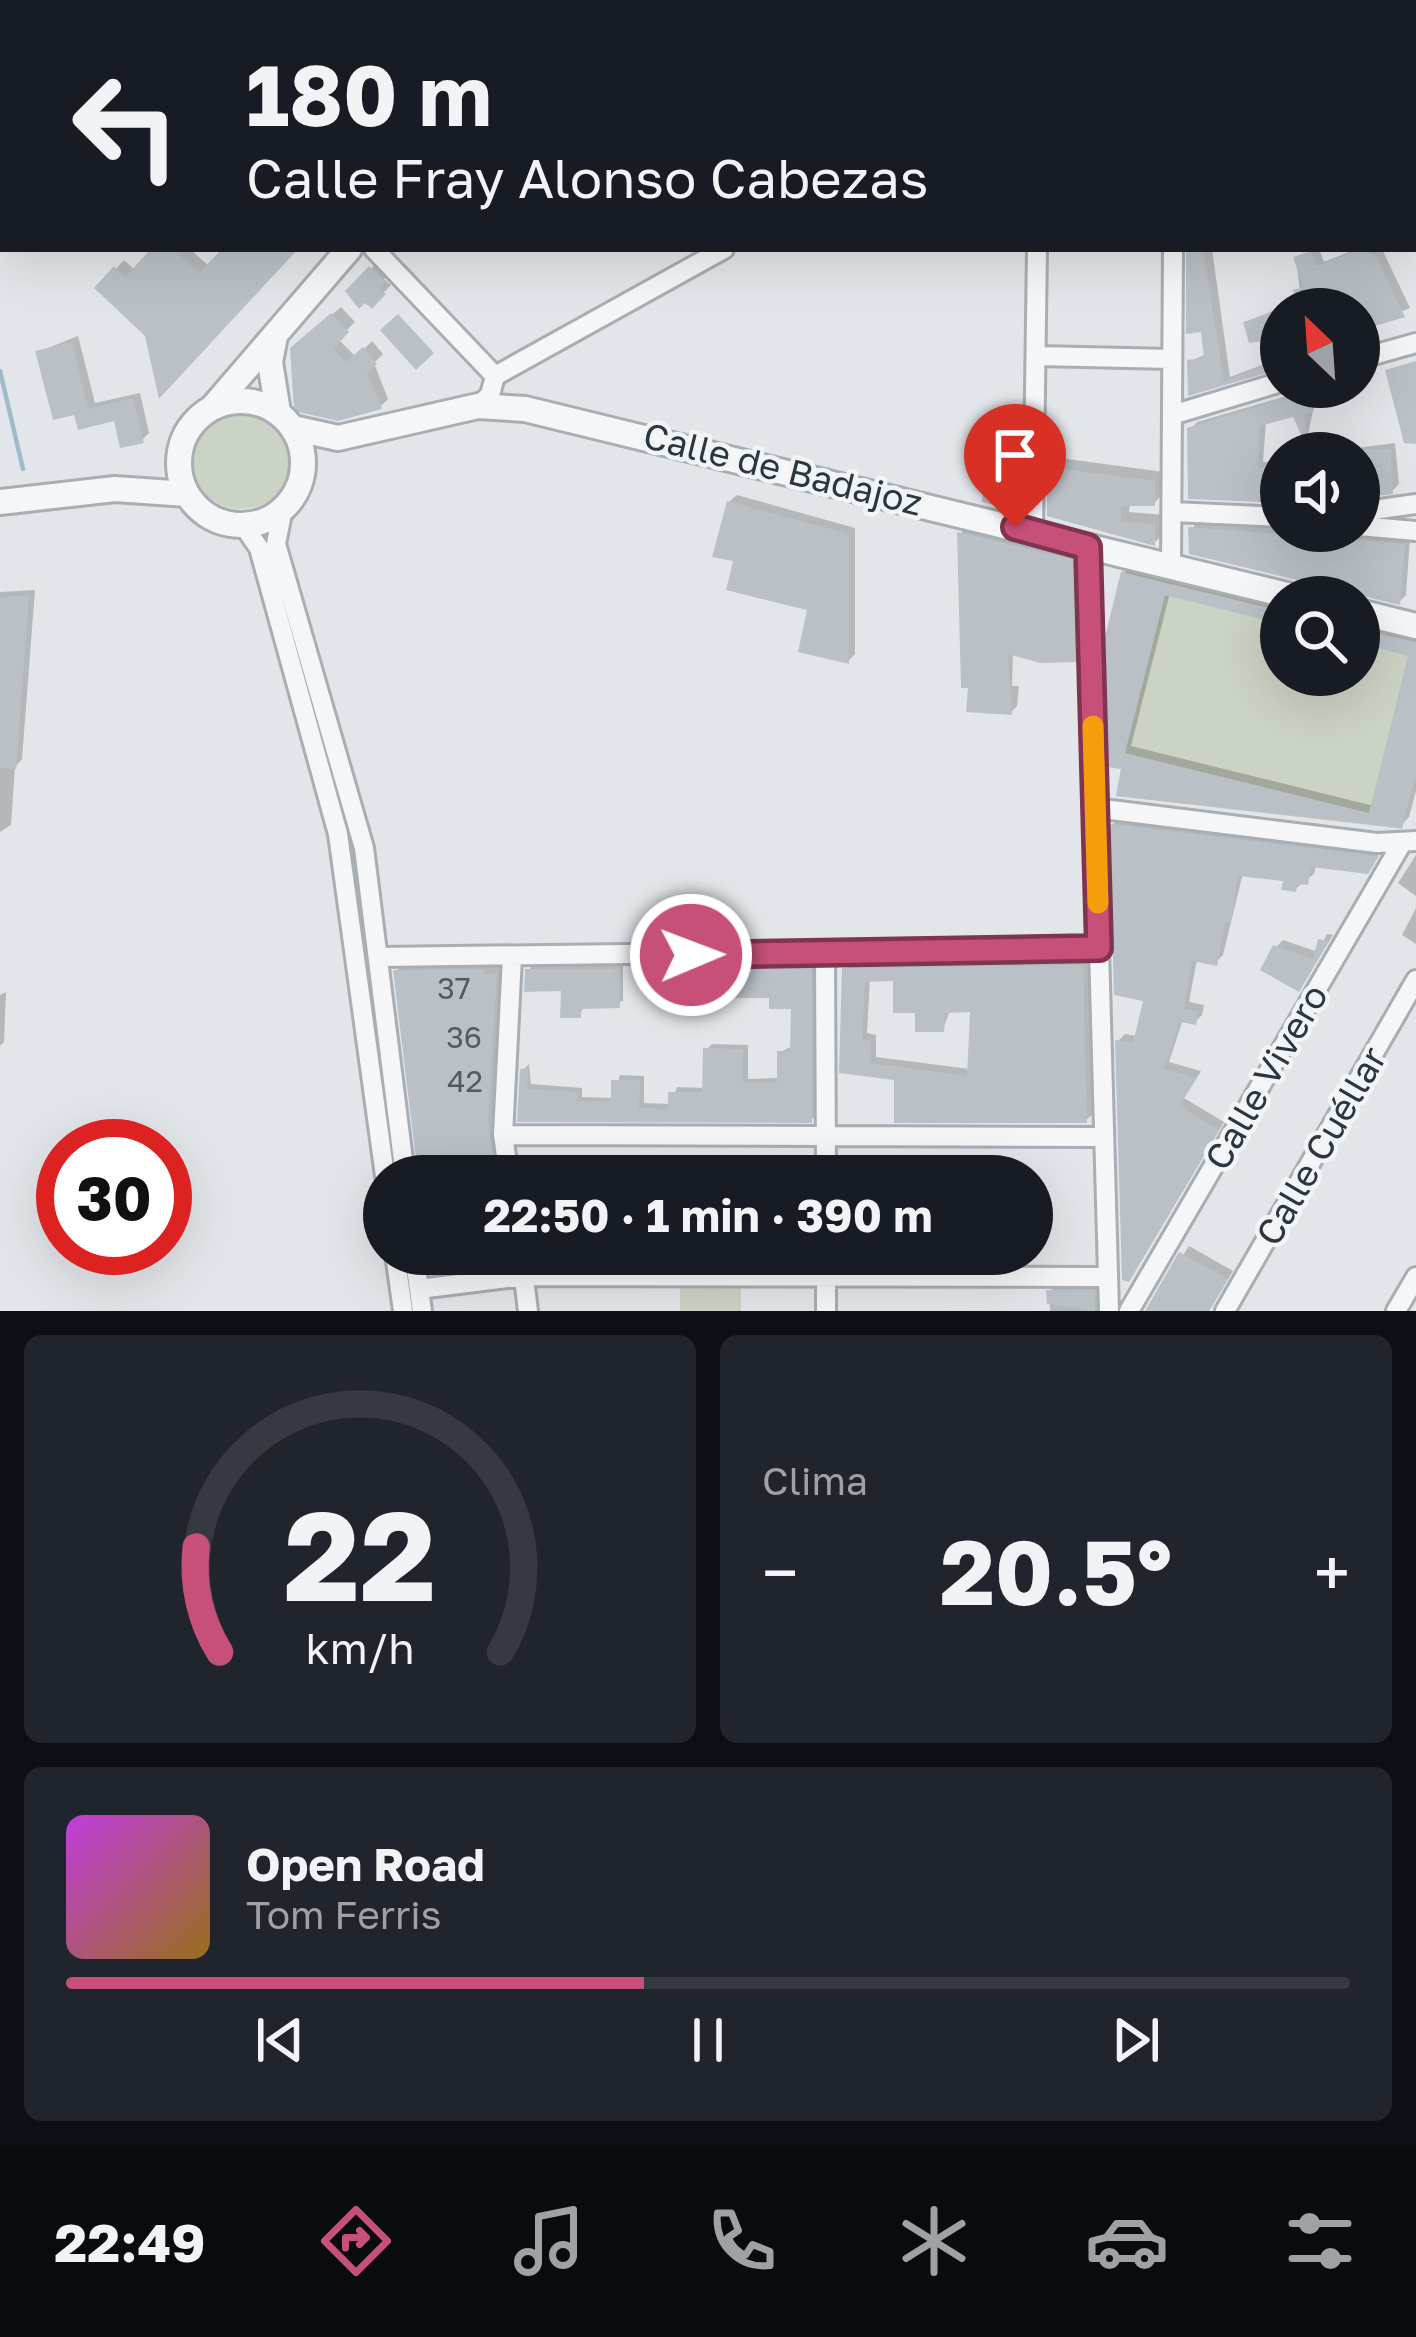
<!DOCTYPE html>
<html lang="es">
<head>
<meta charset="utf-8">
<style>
	body { margin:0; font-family:"Golos Text",sans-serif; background:#20242c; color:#f1f3f6; height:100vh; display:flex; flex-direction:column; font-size:45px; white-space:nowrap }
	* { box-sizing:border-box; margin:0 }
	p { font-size:39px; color:#9ea1a6 }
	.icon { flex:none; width:66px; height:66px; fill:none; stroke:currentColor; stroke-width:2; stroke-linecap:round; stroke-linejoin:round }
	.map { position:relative; height:1311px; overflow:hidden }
	.side { display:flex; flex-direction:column; gap:24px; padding:24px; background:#0d0f14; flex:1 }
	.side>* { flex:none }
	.top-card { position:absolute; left:0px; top:0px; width:1416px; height:252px; box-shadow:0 12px 48px #0002; background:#171b24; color:#f1f3f6; overflow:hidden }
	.needle { width:78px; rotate:335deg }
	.tools { position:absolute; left:1260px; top:288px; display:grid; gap:24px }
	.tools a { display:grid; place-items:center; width:120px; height:120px; border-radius:50%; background:#171b24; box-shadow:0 12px 48px #0002; font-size:60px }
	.speed { position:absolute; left:36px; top:1119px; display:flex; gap:24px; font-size:60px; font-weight:700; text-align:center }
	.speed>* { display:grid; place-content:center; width:156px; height:156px; border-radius:50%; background:#171b24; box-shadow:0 12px 48px #0002; line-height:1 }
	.speed .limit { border:18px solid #d22; background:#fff; color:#111 }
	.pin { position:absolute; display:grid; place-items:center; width:102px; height:102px; color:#fff; margin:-123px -51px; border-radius:50% 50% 50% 0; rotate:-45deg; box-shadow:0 0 12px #0007 }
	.pin .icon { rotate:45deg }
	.me { position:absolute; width:132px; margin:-66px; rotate:89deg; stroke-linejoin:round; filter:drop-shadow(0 0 9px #0008) }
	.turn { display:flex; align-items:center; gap:42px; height:252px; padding:0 48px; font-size:54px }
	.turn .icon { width:156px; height:156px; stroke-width:2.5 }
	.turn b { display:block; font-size:84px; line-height:102px }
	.big { font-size:90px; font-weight:700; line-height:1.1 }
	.side .widget { flex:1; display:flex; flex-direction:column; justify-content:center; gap:18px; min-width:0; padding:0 42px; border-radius:18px; background:#20242c }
	.side .dial { align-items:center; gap:0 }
	.dial svg { height:312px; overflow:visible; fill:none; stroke:#363941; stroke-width:7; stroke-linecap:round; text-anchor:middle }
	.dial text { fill:#f1f3f6; stroke:none }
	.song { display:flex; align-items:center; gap:36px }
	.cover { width:144px; height:144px; border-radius:18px; background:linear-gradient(135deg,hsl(290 70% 55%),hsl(40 70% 35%)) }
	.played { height:12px; border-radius:6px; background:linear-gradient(90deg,#c65079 45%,#363941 45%) }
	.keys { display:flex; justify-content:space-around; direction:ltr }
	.heat { display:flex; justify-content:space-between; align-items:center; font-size:66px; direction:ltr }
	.side .tiles { flex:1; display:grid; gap:24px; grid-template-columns:1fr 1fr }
	.widget:last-child { grid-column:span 2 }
	.trip { position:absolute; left:363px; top:1155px; width:690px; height:120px; border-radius:60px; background:#171b24; box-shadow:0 12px 48px #0002; font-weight:700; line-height:120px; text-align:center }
	.menu { display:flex; height:192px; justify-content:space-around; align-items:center; background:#090b0e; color:#9ea1a6 }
	.menu .icon { width:84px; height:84px }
	.menu .on { color:#c65079 }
	.menu b { font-size:54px; color:#f1f3f6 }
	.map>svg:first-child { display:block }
</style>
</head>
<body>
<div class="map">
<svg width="1416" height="1311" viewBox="0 0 1416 1311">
	<rect width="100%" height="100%" fill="#e2e6ea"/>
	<path fill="#cbd3c4" d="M191 459a50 50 0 1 1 100 0a50 50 0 1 1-100 0Z
		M1122,569L1281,608V675H1359V627L1416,641V778L1402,829L1116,796L1121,769L1101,766L1099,663Z
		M741,1285V1311H680V1286Z"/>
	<path fill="#0003" fill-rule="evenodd" d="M684,0H825L827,3H685Z
		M923,0H1141L1136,3Z
		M1219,0H1264L1265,3H1210Z
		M1366,0H1399L1400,3H1367Z
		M1413,31L1416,37V76L1413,72Z
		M1416,107V135H1413V108Z
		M155,249H190L210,267L226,249H293L148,334L98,288L124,260L135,270Z
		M1189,249H1212L1230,377L1281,358V366L1191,392L1190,361L1207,354Z
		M1319,249L1324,262L1356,249L1383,251L1410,308L1371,324L1374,333L1359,343V309H1302L1296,258Z
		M378,261L390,273L384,279L391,285L372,305L349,296Z
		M341,307L355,322L338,339L356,357L372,341L383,354L374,363L388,399L380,407L302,340Z
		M1282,307L1281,335L1251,340L1246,322Z
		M78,336L95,403L140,393L149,433L142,440L116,417L76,411L38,352Z
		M1318,387L1307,440L1295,414L1266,422L1263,462L1281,461V498L1190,430L1197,422Z
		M1395,443L1399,484L1392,491L1359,494V453H1318Z
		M1011,448V498L1005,505L987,456L994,449Z
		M1060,458L1164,472V493L1154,503H1130L1129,512L1164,515V533L1154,543L1050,514V468Z
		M737,495L855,528V654L848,661L811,607L737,559L729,502Z
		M1198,522L1410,538L1406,595L1399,602L1191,529Z
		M966,527L1080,555L1083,653L1076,659L1013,652L1012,686H1019L1017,706L1011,712L964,685L961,533Z
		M1131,566L1281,601V621L1170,593L1131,746L1374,806L1412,653L1359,640V619L1416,633V791L1409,817L1401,825L1125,766L1124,573Z
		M35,590L22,759L15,767L11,825L0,832V592Z
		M1119,819L1382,850L1367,871L1316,865L1314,874L1295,889L1286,878L1243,873L1223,955L1216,962L1197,959L1189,1002L1204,1005L1202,1015L1195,1022L1183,1019L1169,1062L1201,1071L1184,1098L1224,1122L1135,1271L1118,1041L1125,1034L1137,1036L1146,999L1112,825Z
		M1416,855V896L1398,883Z
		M1416,908V944L1402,935Z
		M1327,934L1333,935L1299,989L1276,947L1283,940L1318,952Z
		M412,956L511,958L513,1176H421L396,971Z
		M1089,960L1093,1114L1086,1120L897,1078L842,1071L845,970L852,963ZM896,978L918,1010L943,1029L950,1010L973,1009L970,1069L876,1057V1035L867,1033L870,979Z
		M816,964L817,1114L811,1120L520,1119L523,1070L529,1064L531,1084L582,1088V1097L614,1098L620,1075L644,1076V1103L671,1104L677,1087L705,1088L706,1050L712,1044L748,1045V1079L780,1078V1052L793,1046L794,1006L686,971L692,965Z
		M532,966H623V1001L584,1006L580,1015L564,988L528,971Z
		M6,992L4,1042L0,1046V995Z
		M1189,1246L1233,1271L1209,1311H1147Z
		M1058,1284H1102L1103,1311H1050L1049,1292Z"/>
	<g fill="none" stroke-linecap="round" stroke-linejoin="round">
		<path stroke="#9fbbc7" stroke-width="4.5" d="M0,371L23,469"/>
	</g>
	<path fill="#bac1c6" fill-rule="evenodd" d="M151,249H173L199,273L222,249H298L159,399L145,336L94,288L114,266L125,277Z
		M1186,249H1203L1224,381L1281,359V369L1188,396L1187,360L1204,358L1201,332L1186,334Z
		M1360,249L1376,256L1405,317L1365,329L1359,309H1299L1293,290L1303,287L1293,257L1311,251L1317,266Z
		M369,266L385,282L379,288L386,294L372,309L365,303L359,309L345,291Z
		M1276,311L1281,338L1249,343L1243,322Z
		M331,313L349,332L333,349L346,362L363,347L377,364L367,373L382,409L338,421L294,411L290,348Z
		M398,314L434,353L416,370L380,330Z
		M72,342L88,409L133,398L144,443L120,448L114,421L78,430L74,415L53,420L35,351Z
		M1416,361V444L1404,443L1385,370Z
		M1312,390V412L1305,414L1306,445L1293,417L1260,426L1258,467H1281V503L1188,499L1187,428Z
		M1390,449L1393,494L1359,498V450Z
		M1005,454L1010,489L1005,508L982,502L984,455Z
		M1047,467L1155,481V506H1121V522L1155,524V546L1047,516Z
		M727,501L849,534V664L798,652L807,610L726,590L733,561L712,557Z
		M1188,527L1405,544L1400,605L1189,554Z
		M957,532L1075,560L1078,662L1040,663L1008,654L1012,715L966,712L968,688H961Z
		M1121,572L1281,611V624L1165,595L1125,753L1369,813L1408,656L1359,643V629L1416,642V778L1402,828L1116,796L1121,769L1108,767L1104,641Z
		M29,596L16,769L0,768V597Z
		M1109,824L1379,856L1368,874L1311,867L1308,885L1298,884L1296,892L1281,890L1283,881L1238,876L1231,922L1225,921L1217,966L1192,961L1184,1009L1199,1012L1196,1025L1180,1022L1164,1069L1197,1078L1179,1106L1219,1130L1129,1282L1122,1280L1115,1040L1133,1043L1143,1001L1114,995Z
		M1318,939L1329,941L1299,992L1260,970L1273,945L1313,959Z
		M1083,965L1087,1123H894V1080L839,1073L842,968ZM893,981V1013H915V1032H944L945,1013L970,1012L967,1076L870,1063L871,1041L862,1040L865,982Z
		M484,969L485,974L497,973L488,1121L495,1176H418L393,970Z
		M525,969H620V1008L581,1009V1018H560L561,991L524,992Z
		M683,969H812V1123L517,1122L520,1069L528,1068L527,1089L578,1092L577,1101L611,1102V1080H640L639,1108L668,1109V1092H702L703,1048L743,1049V1083H777V1051H790L791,1009H769V998H710V983H683Z
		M1179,1252L1228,1279L1208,1311H1145Z
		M428,1254H498L499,1265L430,1274Z
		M1046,1290H1095V1311L1047,1304Z"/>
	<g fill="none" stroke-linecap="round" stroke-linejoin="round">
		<defs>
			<path id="minor" d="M907,0L909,3
				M1157,0L1158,3
				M842,3L847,0
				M1175,3L1184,0
				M1413,8L1416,14
				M374,249L495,376
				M1038,356L1172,359
				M1359,359L1416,343
				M478,406L490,395L495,376L724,249
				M1172,415L1281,382
				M283,508L276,544L364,848L405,1176
				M1173,512L1281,517
				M1359,512L1416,504
				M243,525L259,548L338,834L385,1176
				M1359,526L1416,531
				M1033,532L1037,249
				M1088,547L1109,1311
				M1171,567L1173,249
				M1095,808L1377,843L1416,841
				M825,953L826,1176
				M378,957L1099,948
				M503,1135L1103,1137
				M509,1176L503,1135L512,957
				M395,1254L403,1311
				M414,1254L422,1311
				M521,1254L528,1311
				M826,1254V1311
				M419,1289L523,1276L1108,1277
				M1129,1311L1402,843
				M1225,1311L1416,980
				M1396,1311L1416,1277"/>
			<path id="tertiary" d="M573,3L576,0
				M275,336L270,362L278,412
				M179 463a62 62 0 1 1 124 0a62 62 0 1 1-124 0Z
				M212,408L349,249
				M293,428L338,438L478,406L525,409L1295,597
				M0,502L115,489L187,494
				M1359,612L1416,626"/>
		</defs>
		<use href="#minor" stroke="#a7aeb4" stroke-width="24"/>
		<use href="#tertiary" stroke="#a7aeb4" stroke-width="30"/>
		<use href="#minor" stroke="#f5f6f8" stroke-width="18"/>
		<use href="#tertiary" stroke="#f5f6f8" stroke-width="24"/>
	</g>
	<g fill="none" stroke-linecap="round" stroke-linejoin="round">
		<defs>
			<path id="route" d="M691,955L1099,948L1088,547L1015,527"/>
		</defs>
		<use href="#route" stroke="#81344f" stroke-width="30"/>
		<use href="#route" stroke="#c65079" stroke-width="21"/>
		<path stroke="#f59e0b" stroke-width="21" d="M1093,726L1098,903"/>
	</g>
	<g text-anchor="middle" stroke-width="9" stroke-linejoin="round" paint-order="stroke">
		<g font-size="30" fill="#4f5a62">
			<text x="454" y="999">37</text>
			<text x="464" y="1048">36</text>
			<text x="465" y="1092">42</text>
		</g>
		<g font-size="36" fill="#2b3740" stroke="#f2f5f7">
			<text transform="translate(783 469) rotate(14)" y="13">Calle de Badajoz</text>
			<text transform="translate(1266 1077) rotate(-60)" y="13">Calle Vivero</text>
			<text transform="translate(1321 1146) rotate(-60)" y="13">Calle Cuéllar</text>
		</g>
	</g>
</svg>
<div class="tools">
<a><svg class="needle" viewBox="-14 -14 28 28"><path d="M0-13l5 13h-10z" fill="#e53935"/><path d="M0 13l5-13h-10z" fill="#9ea1a6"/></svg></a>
<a><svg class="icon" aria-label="sound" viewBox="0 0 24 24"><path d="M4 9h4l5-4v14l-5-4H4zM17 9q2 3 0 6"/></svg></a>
<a><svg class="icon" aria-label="search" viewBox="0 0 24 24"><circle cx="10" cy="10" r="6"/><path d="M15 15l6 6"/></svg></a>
</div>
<div class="speed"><div class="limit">30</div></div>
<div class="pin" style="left:1015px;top:527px;background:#d93025"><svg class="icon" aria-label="arrive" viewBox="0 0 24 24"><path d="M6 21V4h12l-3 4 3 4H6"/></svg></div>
<svg class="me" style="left:691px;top:955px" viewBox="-20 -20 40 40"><circle r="17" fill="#c65079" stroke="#fff" stroke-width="3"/><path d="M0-11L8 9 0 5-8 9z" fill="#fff"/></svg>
<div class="trip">22:50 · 1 min · 390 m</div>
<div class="top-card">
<div class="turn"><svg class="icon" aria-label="left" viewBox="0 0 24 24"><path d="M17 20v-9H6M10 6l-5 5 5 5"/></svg><div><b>180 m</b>Calle Fray Alonso Cabezas</div></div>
</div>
</div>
<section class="side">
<div class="tiles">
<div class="widget dial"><svg viewBox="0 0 100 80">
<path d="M14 69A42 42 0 1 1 86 69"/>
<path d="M14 69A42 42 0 0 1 8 42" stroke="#c65079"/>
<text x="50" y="56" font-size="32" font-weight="700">22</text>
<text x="50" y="72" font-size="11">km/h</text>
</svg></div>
<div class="widget"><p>Clima</p>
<div class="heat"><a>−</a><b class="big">20.5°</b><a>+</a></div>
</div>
<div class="widget">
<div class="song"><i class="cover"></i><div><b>Open Road</b><p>Tom Ferris</p></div></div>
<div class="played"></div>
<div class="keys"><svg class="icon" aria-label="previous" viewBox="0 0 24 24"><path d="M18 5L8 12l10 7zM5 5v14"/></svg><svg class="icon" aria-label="pause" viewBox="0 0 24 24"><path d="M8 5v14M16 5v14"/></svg><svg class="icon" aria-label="next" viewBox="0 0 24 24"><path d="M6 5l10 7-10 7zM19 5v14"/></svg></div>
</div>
</div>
</section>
<nav class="menu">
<b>22:49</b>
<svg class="icon on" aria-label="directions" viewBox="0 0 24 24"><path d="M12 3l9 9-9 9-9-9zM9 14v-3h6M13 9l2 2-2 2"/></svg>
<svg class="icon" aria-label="music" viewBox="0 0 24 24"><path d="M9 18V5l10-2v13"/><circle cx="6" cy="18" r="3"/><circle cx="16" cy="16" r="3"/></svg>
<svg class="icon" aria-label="phone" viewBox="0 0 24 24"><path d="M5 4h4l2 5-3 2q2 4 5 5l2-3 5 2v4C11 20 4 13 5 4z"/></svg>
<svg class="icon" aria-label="climate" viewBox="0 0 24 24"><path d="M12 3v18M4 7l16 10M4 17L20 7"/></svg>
<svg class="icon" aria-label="car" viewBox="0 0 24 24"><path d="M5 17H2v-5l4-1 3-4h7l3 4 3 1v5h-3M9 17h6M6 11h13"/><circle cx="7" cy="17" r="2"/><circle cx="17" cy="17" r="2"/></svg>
<svg class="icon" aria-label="filters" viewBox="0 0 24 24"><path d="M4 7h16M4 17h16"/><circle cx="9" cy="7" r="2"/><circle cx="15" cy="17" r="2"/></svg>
</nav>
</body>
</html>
